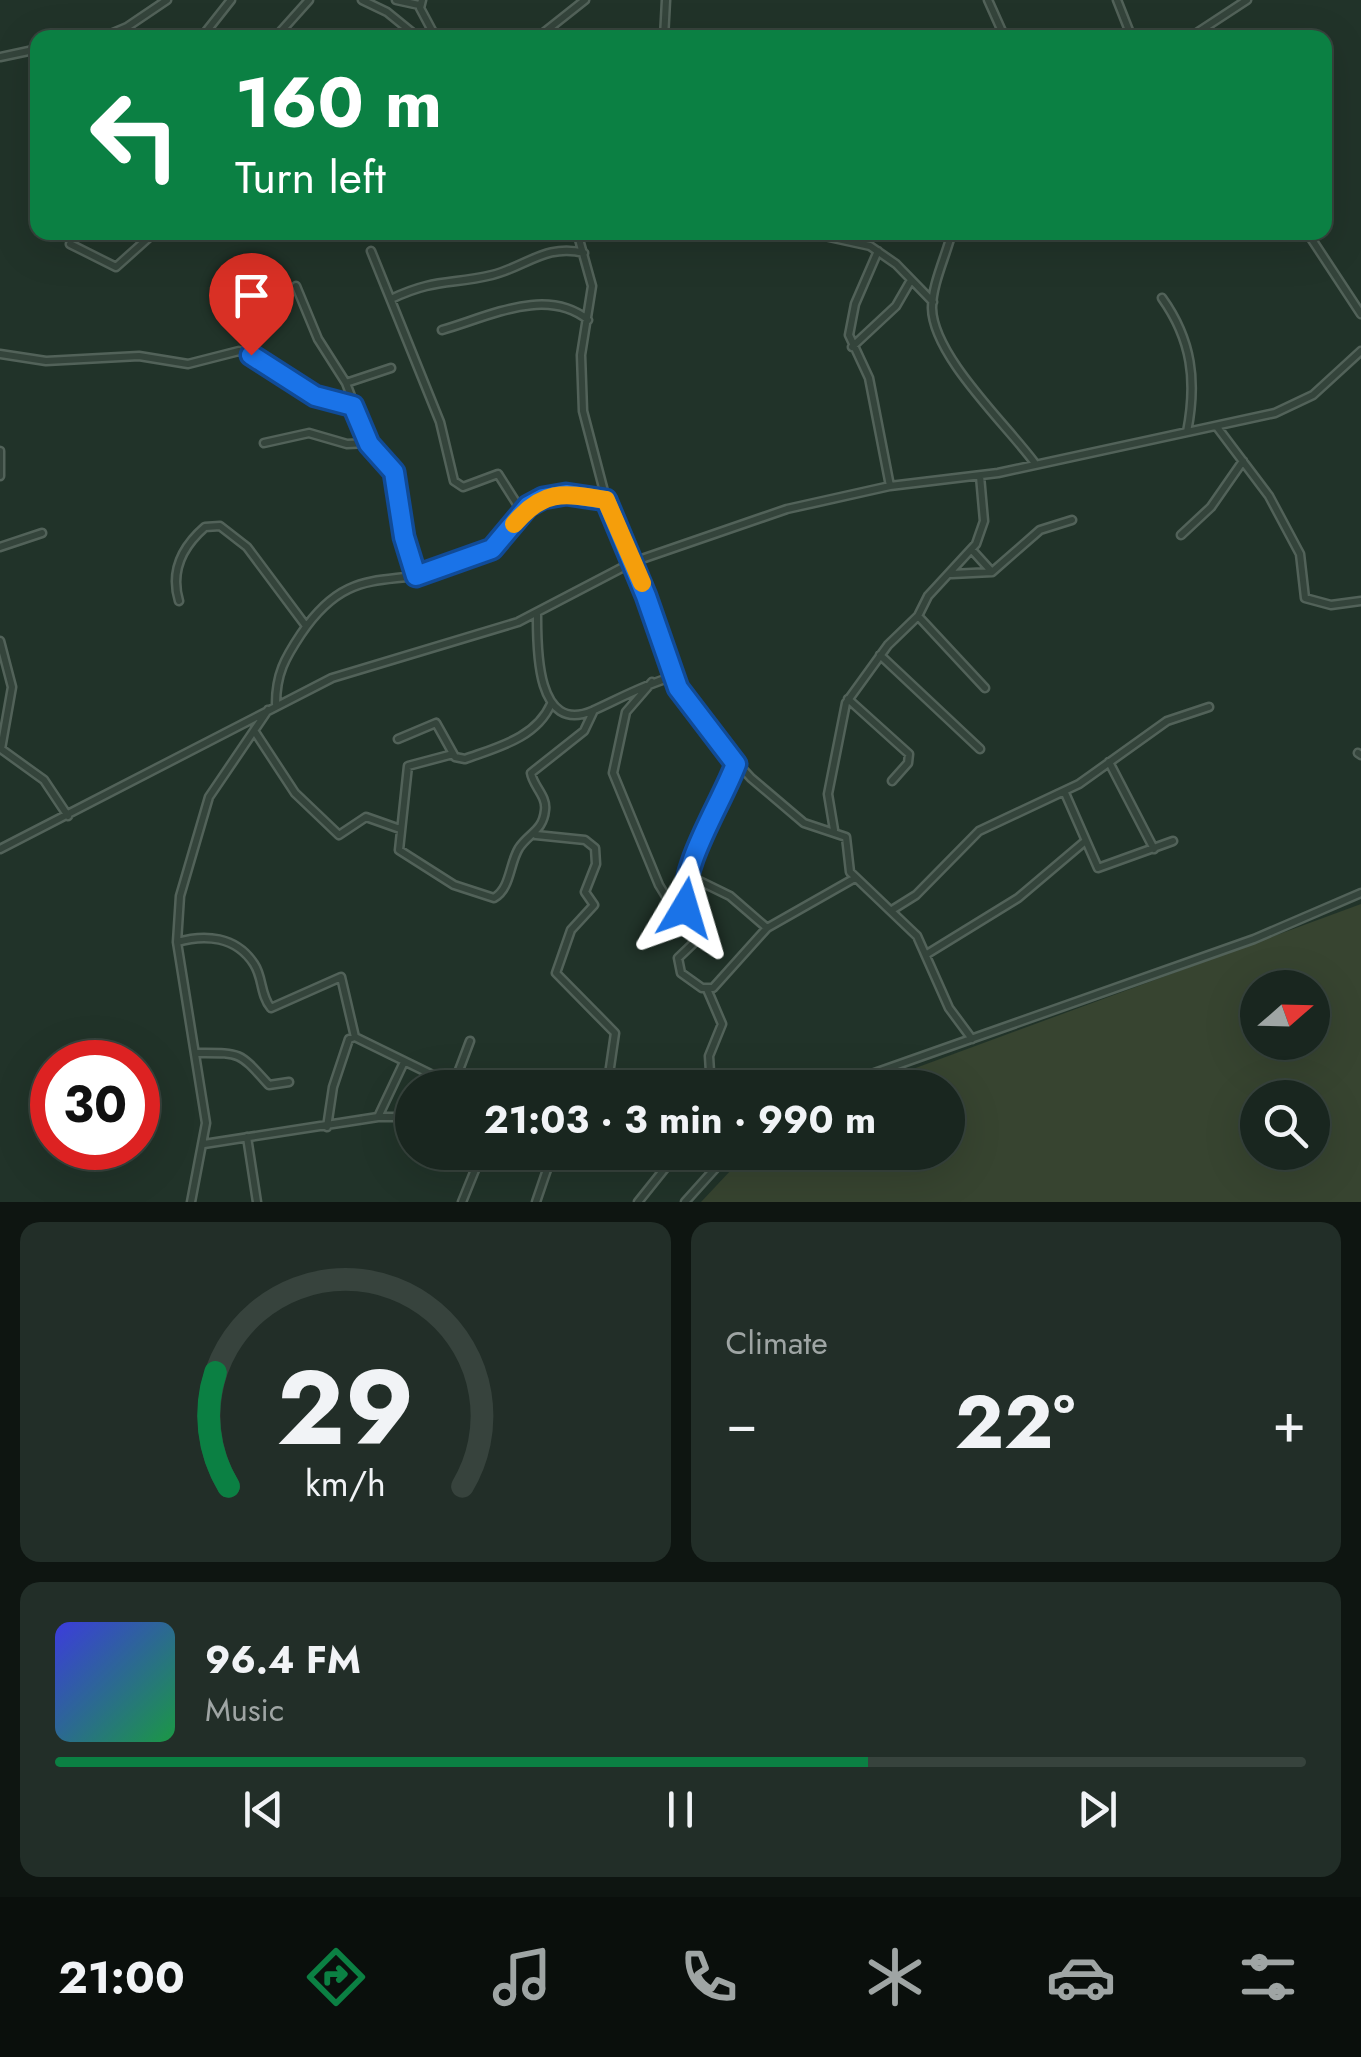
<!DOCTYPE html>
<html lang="en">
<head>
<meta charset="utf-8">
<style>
	body { margin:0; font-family:Jost,sans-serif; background:#222e28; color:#f1f3f6; height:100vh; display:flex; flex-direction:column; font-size:38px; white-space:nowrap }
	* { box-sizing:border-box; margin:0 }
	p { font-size:32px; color:#9fa5a4 }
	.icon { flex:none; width:55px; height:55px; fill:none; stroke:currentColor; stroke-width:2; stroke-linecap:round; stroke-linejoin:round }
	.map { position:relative; height:1202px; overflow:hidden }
	.panel { display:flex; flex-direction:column; gap:20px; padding:20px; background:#0e1511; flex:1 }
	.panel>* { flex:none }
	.banner { position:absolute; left:30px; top:30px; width:1302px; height:210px; border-radius:20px; box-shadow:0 10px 40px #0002,0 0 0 2px #37433d; background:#0b8043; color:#fff; overflow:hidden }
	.needle { width:65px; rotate:70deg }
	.buttons { position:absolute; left:1240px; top:970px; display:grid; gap:20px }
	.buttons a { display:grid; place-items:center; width:90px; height:90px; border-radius:50%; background:#19261f; box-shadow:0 10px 40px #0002,0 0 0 2px #37433d; font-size:50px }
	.speed { position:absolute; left:30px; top:1040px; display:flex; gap:20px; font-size:50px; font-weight:700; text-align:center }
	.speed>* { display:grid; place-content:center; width:130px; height:130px; border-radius:50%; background:#19261f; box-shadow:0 10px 40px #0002,0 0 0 2px #37433d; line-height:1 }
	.speed .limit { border:15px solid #d22; background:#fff; color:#111 }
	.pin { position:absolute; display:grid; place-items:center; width:85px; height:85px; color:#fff; margin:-102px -42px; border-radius:50% 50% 50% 0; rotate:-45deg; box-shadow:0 0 10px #0007 }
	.pin .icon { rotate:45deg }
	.me { position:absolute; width:110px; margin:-55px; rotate:7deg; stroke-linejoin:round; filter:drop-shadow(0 0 8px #0008) }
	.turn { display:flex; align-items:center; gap:35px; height:210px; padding:0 40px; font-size:45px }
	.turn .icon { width:130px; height:130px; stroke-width:2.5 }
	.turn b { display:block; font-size:70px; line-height:85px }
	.big { font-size:75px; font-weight:700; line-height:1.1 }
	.panel .card { flex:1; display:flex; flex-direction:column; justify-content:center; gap:15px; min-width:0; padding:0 35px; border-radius:20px; background:#222e28 }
	.panel .dial { align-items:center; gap:0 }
	.dial svg { height:260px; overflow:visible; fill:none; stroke:#37433d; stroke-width:7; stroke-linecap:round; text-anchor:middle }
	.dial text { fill:#f1f3f6; stroke:none }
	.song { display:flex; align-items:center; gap:30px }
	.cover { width:120px; height:120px; border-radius:15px; background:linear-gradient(135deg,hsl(240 70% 55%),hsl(140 70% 35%)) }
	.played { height:10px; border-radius:5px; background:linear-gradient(90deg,#0b8043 65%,#37433d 65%) }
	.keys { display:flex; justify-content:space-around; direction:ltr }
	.heat { display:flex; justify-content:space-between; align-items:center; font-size:55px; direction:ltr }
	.panel .tiles { flex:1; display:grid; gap:20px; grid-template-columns:1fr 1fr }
	.card:last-child { grid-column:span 2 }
	.trip { position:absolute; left:395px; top:1070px; width:570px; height:100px; border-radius:50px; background:#19261f; box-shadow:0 10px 40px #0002,0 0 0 2px #37433d; font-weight:700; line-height:100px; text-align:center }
	.dock { display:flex; height:160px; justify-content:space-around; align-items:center; background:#0a0f0c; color:#9fa5a4 }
	.dock .icon { width:70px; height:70px }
	.dock .current { color:#0b8043 }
	.dock b { font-size:45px; color:#f1f3f6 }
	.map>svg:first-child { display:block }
</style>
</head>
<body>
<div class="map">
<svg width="1361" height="1202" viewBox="0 0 1361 1202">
	<rect width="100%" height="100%" fill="#213329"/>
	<path fill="#374430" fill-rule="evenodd" d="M1361,904V1202H701L747,1153L948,1152V1088L864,1087ZM1258,988H1312V1042H1258ZM1258,1098H1312V1152H1258Z"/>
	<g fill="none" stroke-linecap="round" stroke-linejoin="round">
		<defs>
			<path id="minor" d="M362,0L387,12L419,38
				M396,0L419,5
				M422,0L420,8L436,38
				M988,0L1005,38
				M1117,0L1132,38
				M101,38L127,27L167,0
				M201,38L231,0
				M275,38L309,0
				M537,38L585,0
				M664,38L666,0
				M1189,38L1247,0
				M0,57L38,49
				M577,232L592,286L581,355L583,411L606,499L646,596L672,677L695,717L751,778L804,823L846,837L850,872L917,936L949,1008L972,1039
				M806,232L870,246L896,264L933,302
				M952,232C946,256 932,284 932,308C933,356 1006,424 1034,462
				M1307,232L1361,314
				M70,244L116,267L155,232
				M371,251L440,422L454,481L463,487L498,474L517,504L526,506
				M878,251L855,304L849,335L869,378L890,486
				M296,286L318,339L346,383L369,443L394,472L404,537L416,576
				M1162,298C1192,340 1197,381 1187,432
				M391,299C435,278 451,285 492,275C525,267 547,243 584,253
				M442,330C488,317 546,286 588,320
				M852,347L896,306L911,280
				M0,354L46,361L139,356L188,364L239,351L268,364L315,396L348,402L358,413
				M346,383L391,368
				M1217,427L1269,496L1300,554L1305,598L1331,605L1361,601
				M264,443L309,433L347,444L369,443
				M0,476V451
				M1181,535L1211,507L1243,461
				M0,547L42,533
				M972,550L992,572
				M952,574L992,572L1040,530L1072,520
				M179,601C170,571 182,547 205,527L220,526L247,547L306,626
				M537,613C537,645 535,735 592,711C619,699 643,685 672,677
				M918,616L985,688
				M0,641L12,687L1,749
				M880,655L980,749
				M652,682L626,712L613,773L659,885L670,903L686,912
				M848,699L909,754L908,763L892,781
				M276,704C276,674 285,658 301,634C355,554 397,596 469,559C539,524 508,485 606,499
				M255,732L295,793L339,835L366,817L400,829
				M398,739L436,723L455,757L465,759C498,747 536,738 551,704
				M1,749L44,780L68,816
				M1358,753L1361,755
				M453,754L408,766L399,850L454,885L494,898C511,888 509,864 519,848C529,833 543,831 545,810C547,796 533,786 531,773L584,731L594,710
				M1109,762L1154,849
				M735,764C719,810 685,854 684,903L699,924L701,936L678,958L681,973L702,988H713L767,928L855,878
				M1065,793L1098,868L1173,841
				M834,830L828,794L846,703L888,645L918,616L928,596L976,544L984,521L980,476
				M536,835L585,840L595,848L596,864L585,892L594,905L571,930L556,973L615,1033L607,1088
				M0,849L332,678L518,622L633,562L787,509L890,486L998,473L1275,413L1313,395L1361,351
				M687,875L730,896L767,928
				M892,910L916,895L979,831L1079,784L1167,721L1209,707
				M177,942C205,934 236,936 254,964C263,977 260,995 271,1008L341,977L355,1037
				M927,954L1018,898L1083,843
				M707,989L722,1024L709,1056L711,1088
				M195,1053C242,1053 238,1051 269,1085L289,1082
				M453,1086L470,1041
				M832,1088L1254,939L1361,893
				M378,1117L404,1062
				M327,1127L333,1087L349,1039L355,1037L453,1085
				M247,1137L257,1202
				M204,1144L378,1117H395L412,1125
				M191,1202L206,1123L177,942L180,896L209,797L268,710
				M462,1202L479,1160L477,1152
				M536,1202L553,1152
				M638,1202L678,1152
				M685,1202L730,1152"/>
		</defs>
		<use href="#minor" stroke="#526259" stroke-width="11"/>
		<use href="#minor" stroke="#34443b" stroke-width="6"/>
	</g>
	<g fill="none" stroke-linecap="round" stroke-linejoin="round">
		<defs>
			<path id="route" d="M251,355L315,396L353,406L369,444L394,472L404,537L416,576L492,549L528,506L543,498L566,494L606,500L646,596L678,688L736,764C720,806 680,865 685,908"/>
		</defs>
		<use href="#route" stroke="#114b97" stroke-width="25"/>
		<use href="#route" stroke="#1a73e8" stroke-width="18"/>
		<path stroke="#f59e0b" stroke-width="18" d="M514,524C544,489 563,493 606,500L642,583"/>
	</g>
</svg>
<div class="buttons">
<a><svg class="needle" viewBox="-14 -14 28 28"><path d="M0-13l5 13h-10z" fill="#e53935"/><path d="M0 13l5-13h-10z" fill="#9fa5a4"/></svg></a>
<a><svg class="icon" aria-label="search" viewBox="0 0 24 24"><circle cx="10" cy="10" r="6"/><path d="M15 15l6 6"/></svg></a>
</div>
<div class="speed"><div class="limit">30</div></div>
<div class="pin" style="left:251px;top:355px;background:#d93025"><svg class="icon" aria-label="arrive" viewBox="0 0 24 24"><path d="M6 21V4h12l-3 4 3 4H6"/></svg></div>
<svg class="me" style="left:685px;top:908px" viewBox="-20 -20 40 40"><path d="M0-17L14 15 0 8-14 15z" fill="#1a73e8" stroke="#fff" stroke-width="4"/></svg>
<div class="trip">21:03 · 3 min · 990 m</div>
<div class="banner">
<div class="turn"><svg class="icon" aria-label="left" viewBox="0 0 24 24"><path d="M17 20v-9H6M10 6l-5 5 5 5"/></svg><div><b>160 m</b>Turn left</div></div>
</div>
</div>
<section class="panel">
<div class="tiles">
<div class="card dial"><svg viewBox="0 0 100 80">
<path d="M14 69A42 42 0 1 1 86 69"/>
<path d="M14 69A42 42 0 0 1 10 34" stroke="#0b8043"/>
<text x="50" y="56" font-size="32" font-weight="700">29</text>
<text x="50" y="72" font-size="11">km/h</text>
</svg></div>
<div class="card"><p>Climate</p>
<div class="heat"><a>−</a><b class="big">22°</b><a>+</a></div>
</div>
<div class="card">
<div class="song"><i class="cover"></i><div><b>96.4 FM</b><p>Music</p></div></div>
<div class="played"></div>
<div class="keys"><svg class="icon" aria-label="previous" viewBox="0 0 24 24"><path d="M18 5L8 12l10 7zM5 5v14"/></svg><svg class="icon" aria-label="pause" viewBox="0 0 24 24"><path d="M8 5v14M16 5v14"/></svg><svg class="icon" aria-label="next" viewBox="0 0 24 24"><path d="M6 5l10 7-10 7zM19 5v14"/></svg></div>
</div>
</div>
</section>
<nav class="dock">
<b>21:00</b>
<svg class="icon current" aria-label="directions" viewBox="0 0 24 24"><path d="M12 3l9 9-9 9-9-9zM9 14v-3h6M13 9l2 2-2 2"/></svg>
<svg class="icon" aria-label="music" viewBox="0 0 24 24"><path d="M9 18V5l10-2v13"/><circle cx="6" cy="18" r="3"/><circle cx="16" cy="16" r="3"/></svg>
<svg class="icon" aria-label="phone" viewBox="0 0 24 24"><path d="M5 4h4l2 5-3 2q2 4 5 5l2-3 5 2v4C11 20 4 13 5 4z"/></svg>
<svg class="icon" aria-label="climate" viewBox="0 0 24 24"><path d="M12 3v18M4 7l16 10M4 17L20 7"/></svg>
<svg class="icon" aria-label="car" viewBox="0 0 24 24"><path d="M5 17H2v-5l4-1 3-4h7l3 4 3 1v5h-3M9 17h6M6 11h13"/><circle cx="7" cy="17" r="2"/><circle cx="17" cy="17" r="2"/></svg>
<svg class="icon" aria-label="filters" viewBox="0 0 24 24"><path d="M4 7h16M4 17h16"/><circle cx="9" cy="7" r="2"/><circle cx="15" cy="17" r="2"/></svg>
</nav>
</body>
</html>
